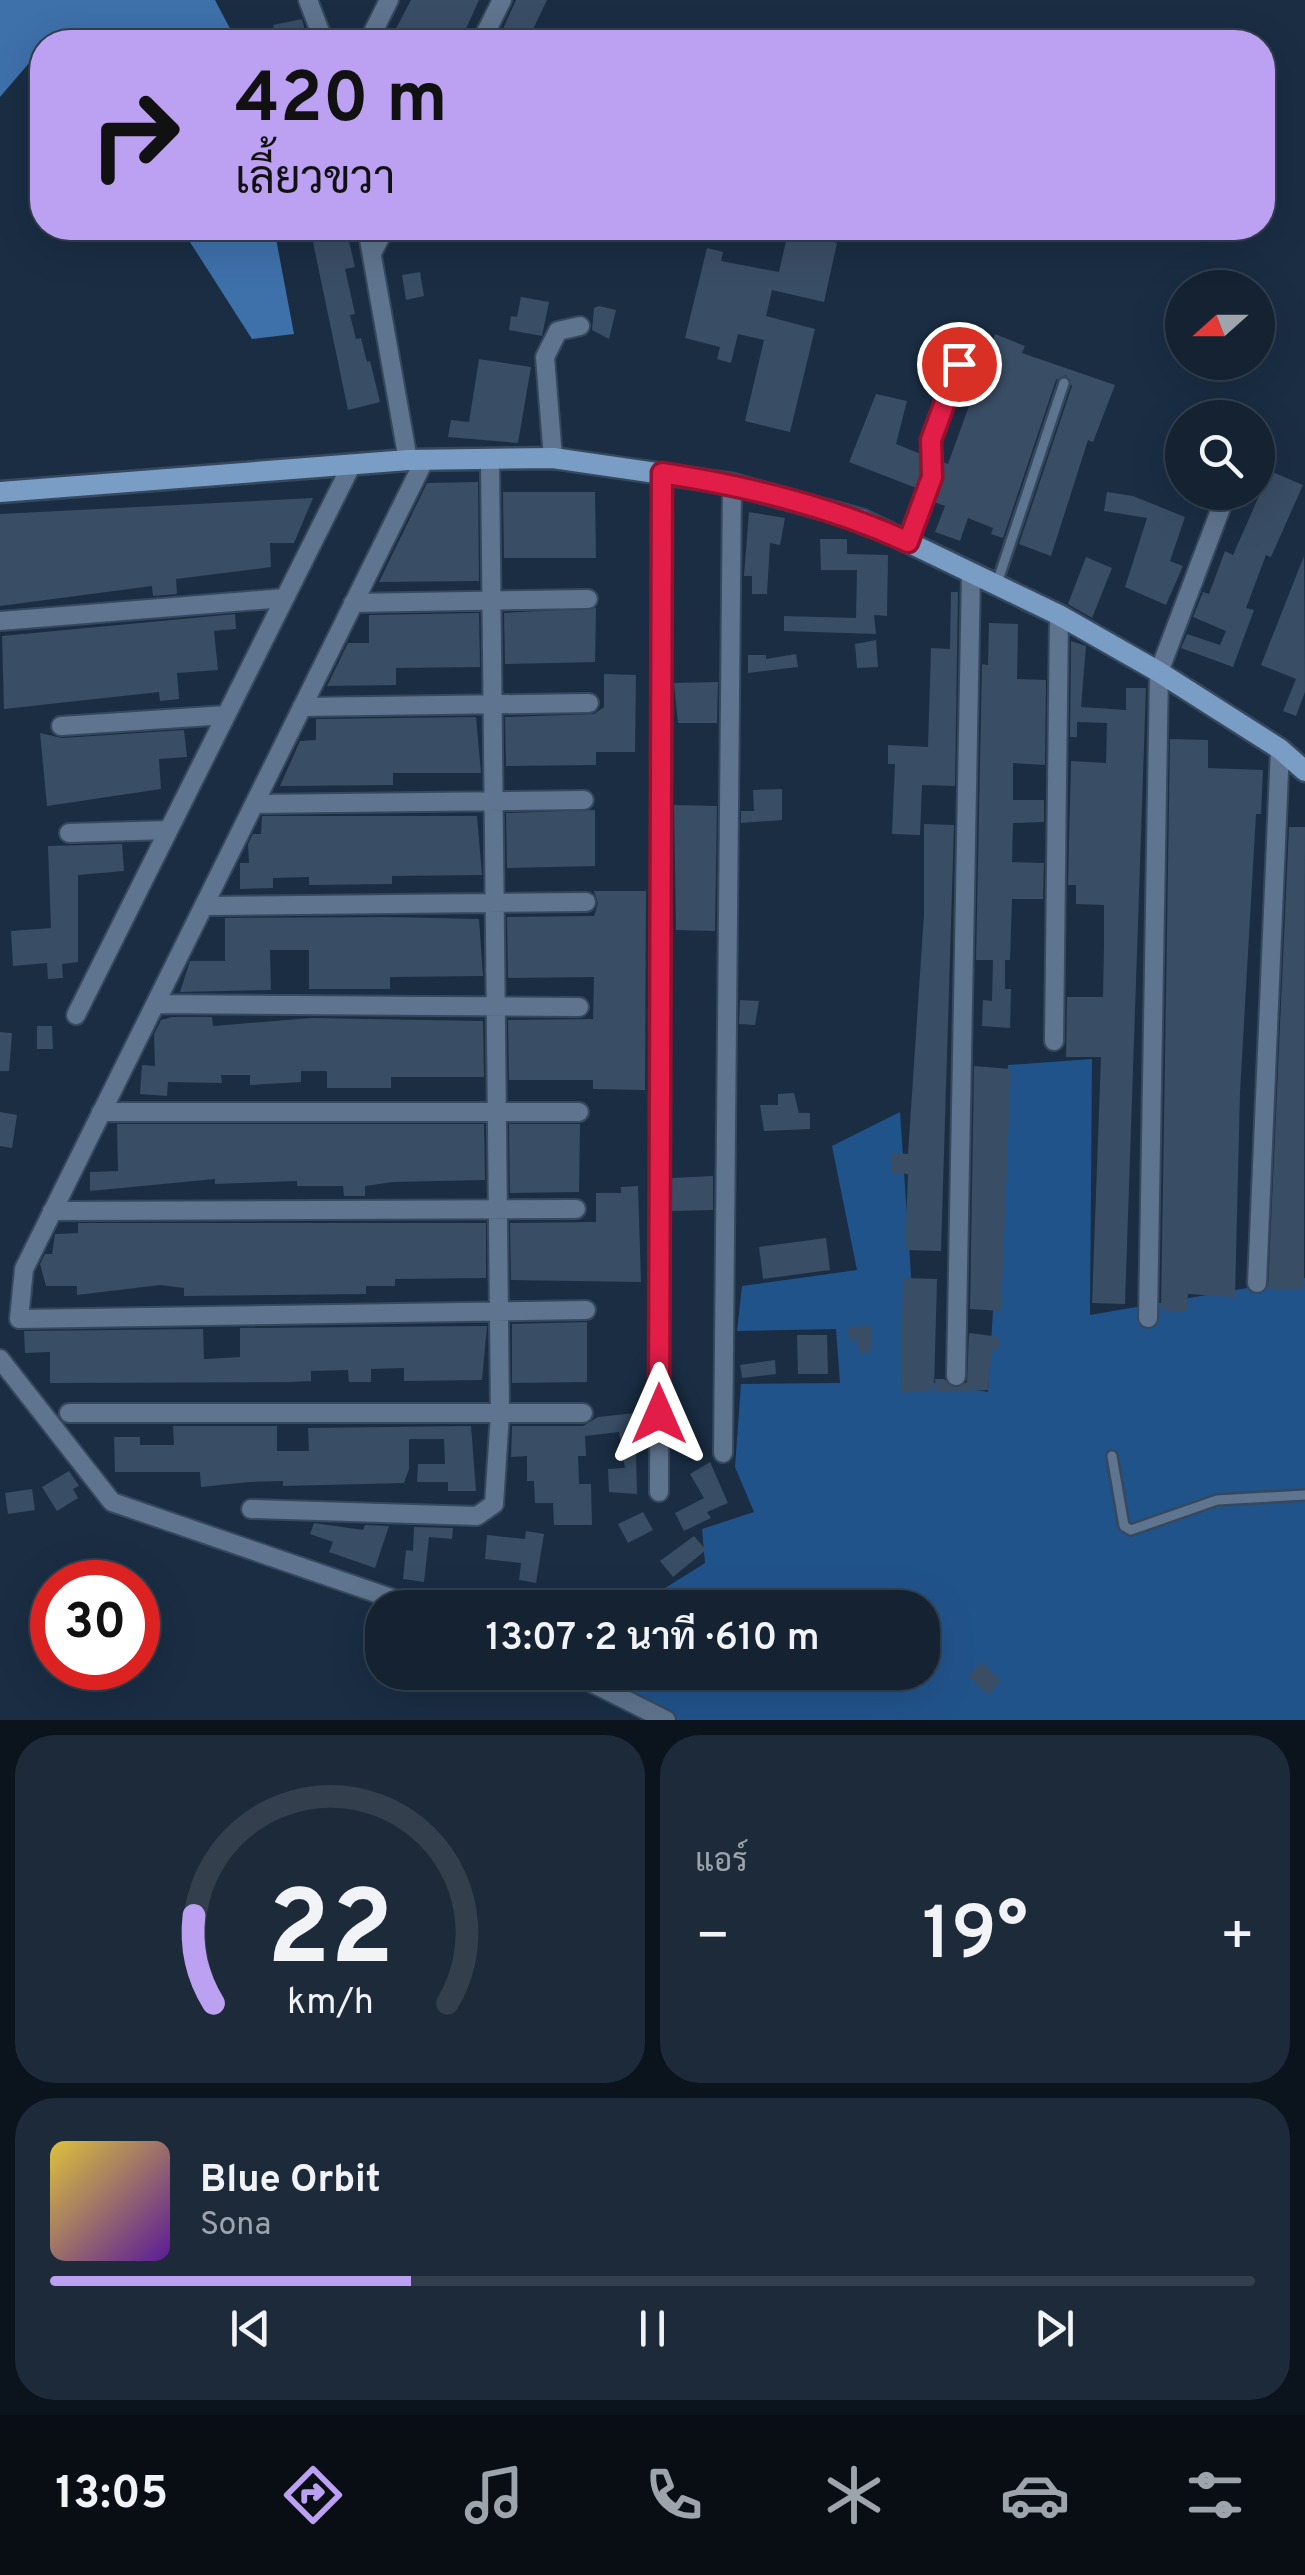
<!DOCTYPE html>
<html lang="th">
<head>
<meta charset="utf-8">
<style>
	body { margin:0; font-family:Overpass,Sarabun,sans-serif; background:#1d2a3a; color:#f1f3f6; height:100vh; display:flex; flex-direction:column; font-size:38px; white-space:nowrap }
	* { box-sizing:border-box; margin:0 }
	p { font-size:32px; color:#9da4ac }
	.icon { flex:none; width:55px; height:55px; fill:none; stroke:currentColor; stroke-width:2; stroke-linecap:round; stroke-linejoin:round }
	.map { position:relative; height:1720px; overflow:hidden }
	.drawer { display:flex; flex-direction:column; gap:15px; padding:15px; background:#0b131c; flex:1 }
	.drawer>* { flex:none }
	.guide { position:absolute; left:30px; top:30px; width:1245px; height:210px; border-radius:40px; box-shadow:0 10px 40px #0002,0 0 0 2px #333f4d; background:#bca0f2; color:#111; overflow:hidden }
	.needle { width:65px; rotate:249deg }
	.fabs { position:absolute; left:1165px; top:270px; display:grid; gap:20px }
	.fabs a { display:grid; place-items:center; width:110px; height:110px; border-radius:50%; background:#142232; box-shadow:0 10px 40px #0002,0 0 0 2px #333f4d; font-size:50px }
	.speed { position:absolute; left:30px; top:1560px; display:flex; gap:20px; font-size:50px; font-weight:700; text-align:center }
	.speed>* { display:grid; place-content:center; width:130px; height:130px; border-radius:50%; background:#142232; box-shadow:0 10px 40px #0002,0 0 0 2px #333f4d; line-height:1 }
	.speed .limit { border:15px solid #d22; background:#fff; color:#111 }
	.pin { position:absolute; display:grid; place-items:center; width:85px; height:85px; color:#fff; margin:-42px; border:5px solid #fff; border-radius:50%; box-shadow:0 2px 10px #0007 }
	.me { position:absolute; width:110px; margin:-55px; rotate:0deg; stroke-linejoin:round; filter:drop-shadow(0 0 8px #0008) }
	.turn { display:flex; align-items:center; gap:35px; height:210px; padding:0 40px; font-size:45px }
	.turn .icon { width:130px; height:130px; stroke-width:2.5 }
	.turn b { display:block; font-size:70px; line-height:85px }
	.big { font-size:75px; font-weight:600; line-height:1.1 }
	.drawer .tile { flex:1; display:flex; flex-direction:column; justify-content:center; gap:15px; min-width:0; padding:0 35px; border-radius:40px; background:#1d2a3a }
	.drawer .dial { align-items:center; gap:0 }
	.dial svg { height:260px; overflow:visible; fill:none; stroke:#333f4d; stroke-width:7; stroke-linecap:round; text-anchor:middle }
	.dial text { fill:#f1f3f6; stroke:none }
	.song { display:flex; align-items:center; gap:30px }
	.cover { width:120px; height:120px; border-radius:15px; background:linear-gradient(135deg,hsl(50 70% 55%),hsl(270 70% 35%)) }
	.played { height:10px; border-radius:5px; background:linear-gradient(90deg,#bca0f2 30%,#333f4d 30%) }
	.keys { display:flex; justify-content:space-around; direction:ltr }
	.heat { display:flex; justify-content:space-between; align-items:center; font-size:55px; direction:ltr }
	.drawer .tiles { flex:1; display:grid; gap:15px; grid-template-columns:1fr 1fr }
	.tile:last-child { grid-column:span 2 }
	.trip { position:absolute; left:365px; top:1590px; width:575px; height:100px; border-radius:40px; background:#142232; box-shadow:0 10px 40px #0002,0 0 0 2px #333f4d; font-weight:600; line-height:100px; text-align:center }
	.tab-bar { display:flex; height:160px; justify-content:space-around; align-items:center; background:#080e14; color:#9da4ac }
	.tab-bar .icon { width:70px; height:70px }
	.tab-bar .active { color:#bca0f2 }
	.tab-bar b { font-size:45px; color:#f1f3f6 }
	.map>svg:first-child { display:block }
</style>
</head>
<body>
<div class="map">
<svg width="1305" height="1720" viewBox="0 0 1305 1720">
	<rect width="100%" height="100%" fill="#1a2d43"/>
	<path fill="#21538b" d="M1092,1059L1090,1315L1305,1278V1720H669L585,1673L922,1672V1608L635,1607L705,1563L702,1529L754,1512L735,1467L741,1384L840,1383L836,1329L737,1331L742,1286L857,1270L832,1146L900,1112L918,1380L988,1392L1008,1065Z"/>
	<path fill="#3e70aa" d="M0,0H215L237,42H42V79L30,62L0,97Z
		M181,228H274L294,334L252,339Z"/>
	<path fill="#394d65" d="M411,0H479L460,42H389Z
		M516,0H547L527,42H497Z
		M302,19L308,42H277L273,25Z
		M310,228H355L356,236L348,237L355,267L345,269L355,314L350,315L356,339L361,338L367,362L370,361L380,402L348,410Z
		M789,228L826,235L825,240L837,243L824,302L772,290L766,316L815,329L790,432L745,421L764,340L738,334L731,363L717,359L720,347L685,338L707,248L723,252L721,261L779,272Z
		M420,272L424,296L406,300L402,275Z
		M521,297L549,302L542,336L509,330L511,316L517,317Z
		M599,306L616,310L609,339L592,330L594,308Z
		M995,334L1025,346L1022,353L1115,385L1093,442L1088,440L1051,556L1019,544L1072,386L1066,375L1056,380L1003,538L991,534L993,528L968,518L960,541L935,532L945,506L934,502L940,461L948,464Z
		M479,359L531,367L518,443L448,437L451,420L469,422Z
		M876,394L907,401L896,444L923,455L919,489L849,462Z
		M1270,471L1303,485L1271,557L1266,555L1246,608L1254,610L1233,667L1181,648L1187,634L1220,645L1226,631L1193,617L1203,592L1209,594L1225,551L1233,555Z
		M478,482L479,581L379,582L427,483Z
		M503,492H595L596,558H504Z
		M1107,492L1133,496L1185,517L1170,561L1183,566L1166,605L1125,587L1147,518L1104,511Z
		M313,498L294,543H270L271,567L176,579L177,594L153,596L152,586L0,606V514Z
		M749,512L785,518L780,545L770,543L767,594H752V576H744Z
		M820,539H847V554L888,555L887,616L874,615L876,634L784,631V616L856,618L857,570H821Z
		M1304,556L1305,692L1296,716L1283,711L1296,679L1261,665Z
		M1086,557L1112,568L1092,618L1068,604Z
		M951,592H958L955,786L922,785L920,835L892,834L895,764H888V745L928,747L931,648L950,649Z
		M596,608L595,662L505,664L504,613Z
		M479,613L480,667L396,668V685L327,686L348,643H369V615Z
		M235,614L236,629L214,631L218,670L177,673L179,699L160,701L159,692L4,709L2,636Z
		M989,623L1018,624L1017,679L1046,680L1045,765L1013,763V800H1044V822L1013,823L1012,862L1044,863L1043,899H1012L1010,960H1005V989H1011L1010,1028L982,1026L983,1000L992,1001L993,960H976L982,664L988,665Z
		M876,640L878,667L857,668L855,644Z
		M1071,641L1086,646L1081,707L1126,710V688H1146L1125,1304L1092,1303L1101,1057H1066L1067,997H1103L1104,945V905L1076,904V885H1068L1071,761L1106,763L1107,723L1077,722V737H1070Z
		M796,654L798,667L748,673V655H766V659Z
		M604,674L636,675L635,752H596V765L506,766L505,717L594,714L604,707Z
		M718,682L717,723H678L674,683Z
		M476,717L481,773H393V785L280,786L300,741L316,740V719Z
		M184,730L187,757L159,759L161,789L47,806L40,733L62,738Z
		M1170,739L1208,740V768L1263,770L1261,814H1256L1240,1092L1235,1297L1188,1294L1187,1312L1161,1310Z
		M782,789V820L741,823V811H754L753,790Z
		M674,805L717,806L715,931L676,930Z
		M595,810V866L507,868L506,813Z
		M262,816H477L482,875L392,876V884L309,885V877L273,878V888L240,889V863H249L248,844L253,834H261Z
		M924,824L954,825L941,1251L905,1250L908,1174L891,1173L892,1153L908,1154L924,914Z
		M1289,827H1305L1304,1290L1268,1289Z
		M122,844L124,871L78,875V962L62,964L63,978L48,979L47,963L13,966L11,931L51,928L48,846Z
		M594,891H646L645,1090L593,1089V1080H509L508,1020L593,1019L594,977L508,978L507,917L594,916L598,903Z
		M390,917L479,919L483,976L390,977V989H309V950H270L271,990L180,992L190,961H225V918Z
		M740,1000L759,1001L755,1025L739,1024Z
		M172,1017H212L213,1026L311,1018L483,1021L484,1077H391V1088H327V1071H301V1082L250,1085V1075H221L222,1083L168,1082L167,1096L140,1094L142,1065L155,1066L154,1034L161,1020Z
		M37,1026H52L53,1049H37Z
		M0,1032L12,1033L9,1071H0Z
		M974,1066L1011,1069L1001,1311L970,1309Z
		M794,1093L799,1113H810V1129L764,1131L760,1105H778V1094Z
		M0,1112L17,1115L12,1148L0,1146Z
		M117,1124H484L485,1180L393,1182L365,1186V1196H344L343,1186H297V1181L215,1184V1179L90,1191V1172L118,1171Z
		M509,1124H580L579,1192L510,1193Z
		M713,1176V1210L672,1211V1178Z
		M638,1186L641,1282L511,1280L510,1223L596,1222V1193H621V1187Z
		M78,1223H486V1278L395,1279V1286H366V1294L184,1296V1288L160,1285L77,1295V1286H46L40,1264L45,1254H52L55,1234L78,1233Z
		M826,1238L830,1270L763,1279L759,1247Z
		M903,1278L937,1279L934,1390L901,1393Z
		M587,1322V1382L512,1383V1324Z
		M487,1326L482,1380L404,1381V1368L371,1369V1382H349L348,1370L311,1371V1381L290,1382L50,1383V1352L25,1353L24,1331L203,1329L204,1359H207L240,1357V1328Z
		M871,1326L872,1352L859,1353L858,1340L849,1341L848,1327Z
		M969,1333L1000,1337L998,1351L992,1350L988,1390L936,1392L935,1379H944L955,1388L967,1382Z
		M797,1335H827L828,1374H798Z
		M775,1360L776,1374L742,1378L740,1365Z
		M635,1413L637,1494L609,1492L608,1469L625,1468L619,1432L585,1436L586,1456H578L579,1484H591L592,1525H554L553,1503H535L534,1481H527V1456L511,1457L512,1426H583L598,1417Z
		M173,1426H277V1451H309L308,1428L471,1426L476,1491H448V1482H417L418,1464H445L444,1439H409V1469L404,1483L283,1486V1481L249,1482L201,1487L200,1472H115L114,1437H140V1445H174Z
		M710,1462L728,1503L707,1512L711,1518L684,1531L675,1513L704,1498L690,1474Z
		M69,1471L79,1486L73,1489L78,1498L57,1511L42,1487Z
		M32,1489L35,1510L8,1514L5,1493Z
		M643,1512L653,1530L628,1543L618,1524Z
		M314,1523L363,1530L365,1525L389,1526L375,1568L329,1552L333,1542L310,1534Z
		M414,1527L453,1528L452,1539L429,1537L424,1582L403,1579L406,1550L413,1551Z
		M526,1531L544,1534L536,1583L519,1580L521,1563L485,1559L487,1535L525,1539Z
		M694,1536L706,1550L673,1577L660,1561Z
		M982,1662L1001,1681L988,1695L968,1676Z"/>
	<g fill="none" stroke-linecap="round" stroke-linejoin="round">
		<defs>
			<path id="lane" d="M908,542L932,477L931,440L959,364
				M997,583L1064,383
				M1112,1456L1124,1526L1131,1530L1217,1500L1305,1495"/>
			<path id="street" d="M308,0L324,42
				M368,42L389,0
				M481,42L502,0
				M367,228L408,460
				M372,253L385,228
				M553,458L545,357L558,331L580,326
				M424,461L24,1269L19,1319L586,1310
				M353,603L588,599
				M0,621L284,598
				M302,707L589,703
				M61,726L226,715
				M254,804L584,800
				M69,833L168,830
				M204,906L586,902
				M155,1004L579,1007
				M76,1015L352,464
				M1054,1041L1059,615
				M101,1112H579
				M52,1211L576,1209
				M1257,1283L1280,749
				M1148,1318L1159,672L1227,492
				M0,1359L112,1502L420,1608
				M956,1376L971,574
				M69,1413H583
				M723,1453L732,484
				M659,1492L662,473
				M251,1509L477,1516L494,1504L500,1414L490,460
				M570,1672L666,1720"/>
			<path id="secondary" d="M0,492L408,460L553,458L732,484L862,520L1059,615L1159,672L1280,749L1305,771"/>
		</defs>
		<use href="#lane" stroke="#36485d" stroke-width="14"/>
		<use href="#street" stroke="#36485d" stroke-width="22"/>
		<use href="#secondary" stroke="#36485d" stroke-width="25"/>
		<use href="#lane" stroke="#5f748e" stroke-width="9"/>
		<use href="#street" stroke="#5f748e" stroke-width="18"/>
		<use href="#secondary" stroke="#7a9dc6" stroke-width="20"/>
	</g>
	<g fill="none" stroke-linecap="round" stroke-linejoin="round">
		<defs>
			<path id="route" d="M659,1414L662,473C747,486 830,506 908,542L932,477L931,440L959,364"/>
		</defs>
		<use href="#route" stroke="#92132f" stroke-width="25"/>
		<use href="#route" stroke="#e11d48" stroke-width="18"/>
	</g>
</svg>
<div class="fabs">
<a><svg class="needle" viewBox="-14 -14 28 28"><path d="M0-13l5 13h-10z" fill="#e53935"/><path d="M0 13l5-13h-10z" fill="#9da4ac"/></svg></a>
<a><svg class="icon" aria-label="search" viewBox="0 0 24 24"><circle cx="10" cy="10" r="6"/><path d="M15 15l6 6"/></svg></a>
</div>
<div class="speed"><div class="limit">30</div></div>
<div class="pin" style="left:959px;top:364px;background:#d93025"><svg class="icon" aria-label="arrive" viewBox="0 0 24 24"><path d="M6 21V4h12l-3 4 3 4H6"/></svg></div>
<svg class="me" style="left:659px;top:1414px" viewBox="-20 -20 40 40"><path d="M0-17L14 15 0 8-14 15z" fill="#e11d48" stroke="#fff" stroke-width="4"/></svg>
<div class="trip">13:07 · 2 นาที · 610 m</div>
<div class="guide">
<div class="turn"><svg class="icon" aria-label="right" viewBox="0 0 24 24"><path d="M7 20v-9h11M14 6l5 5-5 5"/></svg><div><b>420 m</b>เลี้ยวขวา</div></div>
</div>
</div>
<section class="drawer">
<div class="tiles">
<div class="tile dial"><svg viewBox="0 0 100 80">
<path d="M14 69A42 42 0 1 1 86 69"/>
<path d="M14 69A42 42 0 0 1 8 42" stroke="#bca0f2"/>
<text x="50" y="56" font-size="32" font-weight="700">22</text>
<text x="50" y="72" font-size="11">km/h</text>
</svg></div>
<div class="tile"><p>แอร์</p>
<div class="heat"><a>−</a><b class="big">19°</b><a>+</a></div>
</div>
<div class="tile">
<div class="song"><i class="cover"></i><div><b>Blue Orbit</b><p>Sona</p></div></div>
<div class="played"></div>
<div class="keys"><svg class="icon" aria-label="previous" viewBox="0 0 24 24"><path d="M18 5L8 12l10 7zM5 5v14"/></svg><svg class="icon" aria-label="pause" viewBox="0 0 24 24"><path d="M8 5v14M16 5v14"/></svg><svg class="icon" aria-label="next" viewBox="0 0 24 24"><path d="M6 5l10 7-10 7zM19 5v14"/></svg></div>
</div>
</div>
</section>
<nav class="tab-bar">
<b>13:05</b>
<svg class="icon active" aria-label="directions" viewBox="0 0 24 24"><path d="M12 3l9 9-9 9-9-9zM9 14v-3h6M13 9l2 2-2 2"/></svg>
<svg class="icon" aria-label="music" viewBox="0 0 24 24"><path d="M9 18V5l10-2v13"/><circle cx="6" cy="18" r="3"/><circle cx="16" cy="16" r="3"/></svg>
<svg class="icon" aria-label="phone" viewBox="0 0 24 24"><path d="M5 4h4l2 5-3 2q2 4 5 5l2-3 5 2v4C11 20 4 13 5 4z"/></svg>
<svg class="icon" aria-label="climate" viewBox="0 0 24 24"><path d="M12 3v18M4 7l16 10M4 17L20 7"/></svg>
<svg class="icon" aria-label="car" viewBox="0 0 24 24"><path d="M5 17H2v-5l4-1 3-4h7l3 4 3 1v5h-3M9 17h6M6 11h13"/><circle cx="7" cy="17" r="2"/><circle cx="17" cy="17" r="2"/></svg>
<svg class="icon" aria-label="filters" viewBox="0 0 24 24"><path d="M4 7h16M4 17h16"/><circle cx="9" cy="7" r="2"/><circle cx="15" cy="17" r="2"/></svg>
</nav>
</body>
</html>
